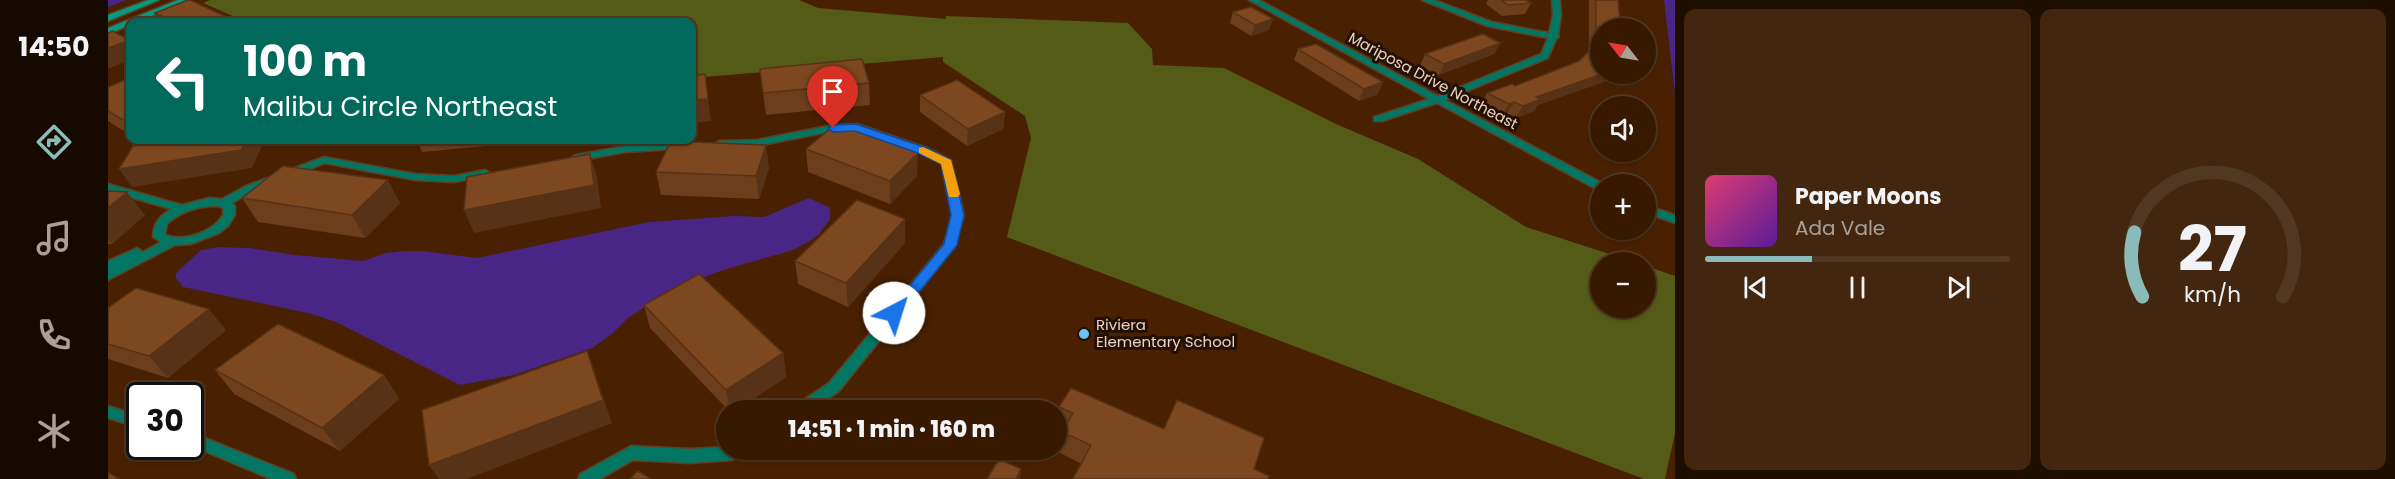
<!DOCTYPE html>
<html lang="en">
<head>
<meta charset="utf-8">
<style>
	body { margin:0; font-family:Poppins,sans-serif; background:#42260f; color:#f1f3f6; height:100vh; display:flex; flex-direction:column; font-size:22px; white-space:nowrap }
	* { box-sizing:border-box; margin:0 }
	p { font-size:20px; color:#aaa099 }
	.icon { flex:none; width:33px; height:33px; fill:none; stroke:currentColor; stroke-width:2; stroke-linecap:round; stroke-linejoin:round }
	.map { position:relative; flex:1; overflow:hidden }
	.panel { display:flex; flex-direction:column; gap:9px; padding:9px; background:#1e0e00; width:720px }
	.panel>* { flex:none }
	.banner { position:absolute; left:18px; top:18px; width:570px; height:126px; border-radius:12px; box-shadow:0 2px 4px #0004,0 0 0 2px #513822; background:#00695c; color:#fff; overflow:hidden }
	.needle { width:39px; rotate:301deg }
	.buttons { position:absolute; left:1482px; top:18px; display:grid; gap:12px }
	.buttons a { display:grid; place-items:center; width:66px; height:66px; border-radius:50%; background:#371900; box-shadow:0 2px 4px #0004,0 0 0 2px #513822; font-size:30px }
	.speed { position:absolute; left:18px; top:382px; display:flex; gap:12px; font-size:30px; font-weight:700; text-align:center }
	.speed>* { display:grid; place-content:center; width:78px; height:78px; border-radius:50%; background:#371900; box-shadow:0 2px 4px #0004,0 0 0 2px #513822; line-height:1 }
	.speed .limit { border:3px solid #111; border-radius:9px; background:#fff; color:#111 }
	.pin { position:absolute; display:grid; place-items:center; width:51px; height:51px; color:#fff; margin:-62px -26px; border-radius:50% 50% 50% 0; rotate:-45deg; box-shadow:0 0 6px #0007 }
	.pin .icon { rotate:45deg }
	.me { position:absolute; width:66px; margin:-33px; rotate:40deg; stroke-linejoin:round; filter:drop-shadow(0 0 4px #0008) }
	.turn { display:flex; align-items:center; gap:21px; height:126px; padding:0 18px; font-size:27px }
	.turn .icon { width:78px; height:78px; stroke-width:2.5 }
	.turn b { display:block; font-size:42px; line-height:51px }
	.panel .card { flex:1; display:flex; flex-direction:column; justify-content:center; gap:9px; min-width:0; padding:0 21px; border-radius:12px; background:#42260f }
	.panel .dial { align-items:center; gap:0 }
	.dial svg { height:156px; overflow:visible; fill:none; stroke:#513822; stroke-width:7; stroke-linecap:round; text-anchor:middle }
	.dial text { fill:#f1f3f6; stroke:none }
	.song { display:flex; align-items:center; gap:18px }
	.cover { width:72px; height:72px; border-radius:9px; background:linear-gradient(135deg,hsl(340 70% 55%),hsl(270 70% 35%)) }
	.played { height:6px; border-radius:3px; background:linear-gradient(90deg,#8bbbb9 35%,#513822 35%) }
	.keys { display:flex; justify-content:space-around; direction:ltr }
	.panel .tiles { flex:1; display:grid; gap:9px; grid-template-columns:repeat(2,1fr) }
	.trip { position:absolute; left:608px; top:400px; width:351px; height:60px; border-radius:30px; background:#371900; box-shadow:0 2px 4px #0004,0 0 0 2px #513822; font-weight:800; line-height:60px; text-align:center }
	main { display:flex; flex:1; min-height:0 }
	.dock { display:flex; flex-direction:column; width:108px; justify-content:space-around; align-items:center; background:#160a00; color:#aaa099 }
	.dock .icon { width:42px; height:42px }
	.dock .current { color:#8bbbb9 }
	.dock b { font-size:27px; color:#f1f3f6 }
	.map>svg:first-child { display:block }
</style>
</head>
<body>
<main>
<nav class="dock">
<b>14:50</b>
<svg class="icon current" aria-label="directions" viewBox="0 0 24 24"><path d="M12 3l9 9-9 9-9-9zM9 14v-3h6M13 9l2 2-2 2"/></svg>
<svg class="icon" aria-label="music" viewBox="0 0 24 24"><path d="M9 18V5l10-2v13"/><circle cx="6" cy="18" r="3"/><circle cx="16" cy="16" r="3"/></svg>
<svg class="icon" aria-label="phone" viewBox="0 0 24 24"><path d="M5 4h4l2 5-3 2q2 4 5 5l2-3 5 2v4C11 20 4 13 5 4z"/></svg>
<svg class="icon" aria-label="climate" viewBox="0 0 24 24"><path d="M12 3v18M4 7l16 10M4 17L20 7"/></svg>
</nav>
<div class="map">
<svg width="1567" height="479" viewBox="0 0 1567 479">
	<rect width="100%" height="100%" fill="#492100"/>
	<path fill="#545b17" d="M102,0H691L710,8L838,19V16L1020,23L1044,49L1045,65L1116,68L1228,124L1310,159L1418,227L1526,262H1492V308H1538V266L1567,276V433L1557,479H1536L899,237L923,138L917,116L835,62V57L584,78V22H138L95,3Z"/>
	<path fill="#492586" d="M1556,0H1567V94Z
		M701,198L722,208V219L711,234L702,241L685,250L615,270L562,291L520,318L504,334L484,348L406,375L352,385L228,322L200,313L75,287L68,278V273L93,250L111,247L141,248L187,255L255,261L278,253L295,251H315L369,258L541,222L626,216L656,217Z"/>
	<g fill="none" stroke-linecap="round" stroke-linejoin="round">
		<path fill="#492586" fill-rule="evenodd" d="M0,0H18L0,7Z"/>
		<defs>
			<path id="minor" d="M1141,0H1151L1330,96L1433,54L1440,38L1379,26L1314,0H1326L1384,22L1441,33L1445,15L1444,0H1452L1453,15L1450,35L1451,37L1448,39L1440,58L1337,100L1496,184H1492V190L1488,189L1329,103L1274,121H1266V117L1321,99Z
				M749,124L819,148L843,160L856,215L846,248L731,391L702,411H683L685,407L721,383L836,244L844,215L834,164L811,152L748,130L725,131L649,146L611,147L606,144L611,141L649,140L725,125Z
				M576,143L581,146L580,148L517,152L468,161L463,158L468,155L517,146Z
				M216,157L307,174L346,176L377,170L382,173L381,175L346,182L307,180L217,163L146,190L124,203L127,206V215L120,226L111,233L83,244L67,245L0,280V261L29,248L35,252L53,242L45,237C45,223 52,216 63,209L0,191V184L74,205L101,198L114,199L138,186ZM110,206L115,208V215C105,232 76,242 57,235L59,224C73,211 91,206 110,206Z
				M1538,205L1567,215V223L1538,213Z
				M0,406L32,416V428L0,418Z
				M82,432L186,474L188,479H163L82,445Z
				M523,446L582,449L618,447V450H638L635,455L625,460L582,463L525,460L492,479H470L472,474Z"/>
			<path id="secondary" d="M40,0H51L0,21V15Z
				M70,0H81L29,22H22V25L0,34V28Z"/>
		</defs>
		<use href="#minor" stroke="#633d1f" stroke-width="3"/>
		<use href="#secondary" stroke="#633d1f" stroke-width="3"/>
		<use href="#minor" fill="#017763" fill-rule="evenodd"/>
		<use href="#secondary" fill="#049b81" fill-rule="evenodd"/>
	</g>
	<path fill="#6c3e1b" d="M1380,0H1418L1423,3L1417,14L1394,16L1378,4Z
		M1481,0H1510L1512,25L1510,28H1492V74H1505L1498,81L1430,105L1426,111L1408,118L1399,114L1394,116L1373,104L1379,93L1407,86L1471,61L1481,51Z
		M1125,12L1161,30L1143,36L1122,23Z
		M47,13L130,22H53Z
		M1392,43L1386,54L1331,75L1312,66L1317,54Z
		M1190,49L1270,94L1251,101L1186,60Z
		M652,69L761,83L762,105L658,115Z
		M22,83V135L0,121V87Z
		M812,95L897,112L895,129L859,146L812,112Z
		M309,140H430V141L314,152Z
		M698,149L809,176L782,204L700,172Z
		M661,168L651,199L553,195L548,172Z
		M0,191L37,215L4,244H0Z
		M134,198L292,203L257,238L150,222Z
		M797,219V243L740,307L690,284L687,261Z
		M536,305L675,353L678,377L627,411H621L542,328Z
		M0,308L118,330L60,378L0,359Z
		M107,370L276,375L291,399L232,451L126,394Z
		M951,407L1146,469L974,464L950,452L954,431L948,428V423Z"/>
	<path fill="#583216" d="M1165,19L1161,30L1143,36L1147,25Z
		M22,40V60L0,69V48Z
		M1392,43L1386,54L1331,75L1336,64Z
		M597,74L603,121L584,123V100Z
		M1494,74H1505L1498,81L1430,105L1426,111L1408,118L1415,106L1428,97Z
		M1275,82L1270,94L1251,101L1256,89Z
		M1406,102L1399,114L1394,116L1401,104Z
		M897,112L895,129L859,146L860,129Z
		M35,140H47L38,144Z
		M138,140H150L154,146L144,168L24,187L11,169Z
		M658,145L661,168L651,199L648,176Z
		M810,153L809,176L782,204V181Z
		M482,154L489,177L493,208L366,233L356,210Z
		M280,180L292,203L257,238L244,215Z
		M19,192L37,215L4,244L0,239V208Z
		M797,219V243L740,307L738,283Z
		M101,309L118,330L60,378L41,356Z
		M479,351L504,423L359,479H331L321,465Z
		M675,353L678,377L627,411H622L618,390Z
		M276,375L291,399L232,451L214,428Z
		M913,469L912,479H908Z"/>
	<path fill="#7d481f" stroke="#583216" stroke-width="1.5" d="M80,0H82L130,22H67L47,13Z
		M1393,0H1418L1423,3L1400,5Z
		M1488,0H1510L1512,25L1504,23V28H1492V74H1494L1428,97L1433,99L1415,106L1406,102L1401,104L1379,93L1404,84L1407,86L1471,61L1488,44Z
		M1143,7L1165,19L1147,25L1125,12Z
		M4,31L22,40L0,48V33Z
		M1375,34L1392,43L1336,64L1317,54Z
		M1208,44L1275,82L1256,89L1190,49Z
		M754,59L761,83L655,93L652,69Z
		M597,74L600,99L584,100V76Z
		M17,80L22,83V124L0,111V87Z
		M849,80L897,112L860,129L812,95Z
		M728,124L810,153L782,181L698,149Z
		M68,140H138L133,150L11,169L25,146Z
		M563,141L658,145L648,176L548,172Z
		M482,154L486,185L356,210L359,177Z
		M175,166L280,180L244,215L134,198Z
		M0,191L19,192L0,208Z
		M749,200L797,219L738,283L687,261Z
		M591,274L675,353L618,390L536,305Z
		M28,288L101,309L41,356L0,344V308Z
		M170,324L276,375L214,428L107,370Z
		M479,351L495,400L321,465L314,410Z
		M963,388L1056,429L1069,400L1156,438L1146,469L1161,476L1160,479H965L983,445L954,432L965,413L951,407Z
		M891,459L913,469L908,479H879Z
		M530,471L543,479H522Z
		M0,473L12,479H0Z"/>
	<path fill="#1a73e8" stroke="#114b97" stroke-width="1.5" d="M748,124L819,148L843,160L856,215L849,245L791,317H781L779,313L836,244L843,215L833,164L810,153L747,131L725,132L720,128L725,125Z"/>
	<path fill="#f59e0b" d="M815,147L843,160L852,194L850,197H841L833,164L811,153V148Z"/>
	<circle fill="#6dc2f3" stroke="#221004" stroke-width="2" cx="976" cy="334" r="6"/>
	<g text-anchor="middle" stroke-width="6" stroke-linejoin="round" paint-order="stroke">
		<g font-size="15" fill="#edd2c1" stroke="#221004">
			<text transform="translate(1325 81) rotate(28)" y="5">Mariposa Drive Northeast</text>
		</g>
		<g font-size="15" fill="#edd2c1" stroke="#221004" text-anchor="start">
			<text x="988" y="330">Riviera<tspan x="988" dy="17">Elementary School</tspan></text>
		</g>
	</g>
</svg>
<div class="buttons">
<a><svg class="needle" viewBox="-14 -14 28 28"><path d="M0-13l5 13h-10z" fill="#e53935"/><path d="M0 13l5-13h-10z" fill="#aaa099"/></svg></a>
<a><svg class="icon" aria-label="sound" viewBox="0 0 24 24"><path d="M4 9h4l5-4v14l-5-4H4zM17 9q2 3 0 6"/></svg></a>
<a>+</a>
<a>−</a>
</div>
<div class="speed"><div class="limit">30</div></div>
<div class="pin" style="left:725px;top:128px;background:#d93025"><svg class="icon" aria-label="arrive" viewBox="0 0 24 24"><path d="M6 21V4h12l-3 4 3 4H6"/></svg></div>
<svg class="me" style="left:786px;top:313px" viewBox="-20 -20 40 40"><circle r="19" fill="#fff"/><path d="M0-13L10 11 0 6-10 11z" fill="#1a73e8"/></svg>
<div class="trip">14:51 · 1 min · 160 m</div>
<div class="banner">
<div class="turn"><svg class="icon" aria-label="left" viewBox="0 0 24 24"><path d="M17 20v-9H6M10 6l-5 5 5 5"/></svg><div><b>100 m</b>Malibu Circle Northeast</div></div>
</div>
</div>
<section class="panel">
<div class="tiles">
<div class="card">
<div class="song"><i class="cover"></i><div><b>Paper Moons</b><p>Ada Vale</p></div></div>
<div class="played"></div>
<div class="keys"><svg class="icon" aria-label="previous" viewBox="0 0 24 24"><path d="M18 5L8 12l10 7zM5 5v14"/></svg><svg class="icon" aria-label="pause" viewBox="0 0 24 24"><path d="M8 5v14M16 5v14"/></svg><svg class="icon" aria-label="next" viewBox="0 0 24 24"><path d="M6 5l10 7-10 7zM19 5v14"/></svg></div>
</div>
<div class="card dial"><svg viewBox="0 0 100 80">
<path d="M14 69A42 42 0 1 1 86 69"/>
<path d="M14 69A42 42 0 0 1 10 36" stroke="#8bbbb9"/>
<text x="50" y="56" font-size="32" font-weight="700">27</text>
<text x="50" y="72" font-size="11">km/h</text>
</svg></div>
</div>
</section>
</main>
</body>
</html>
